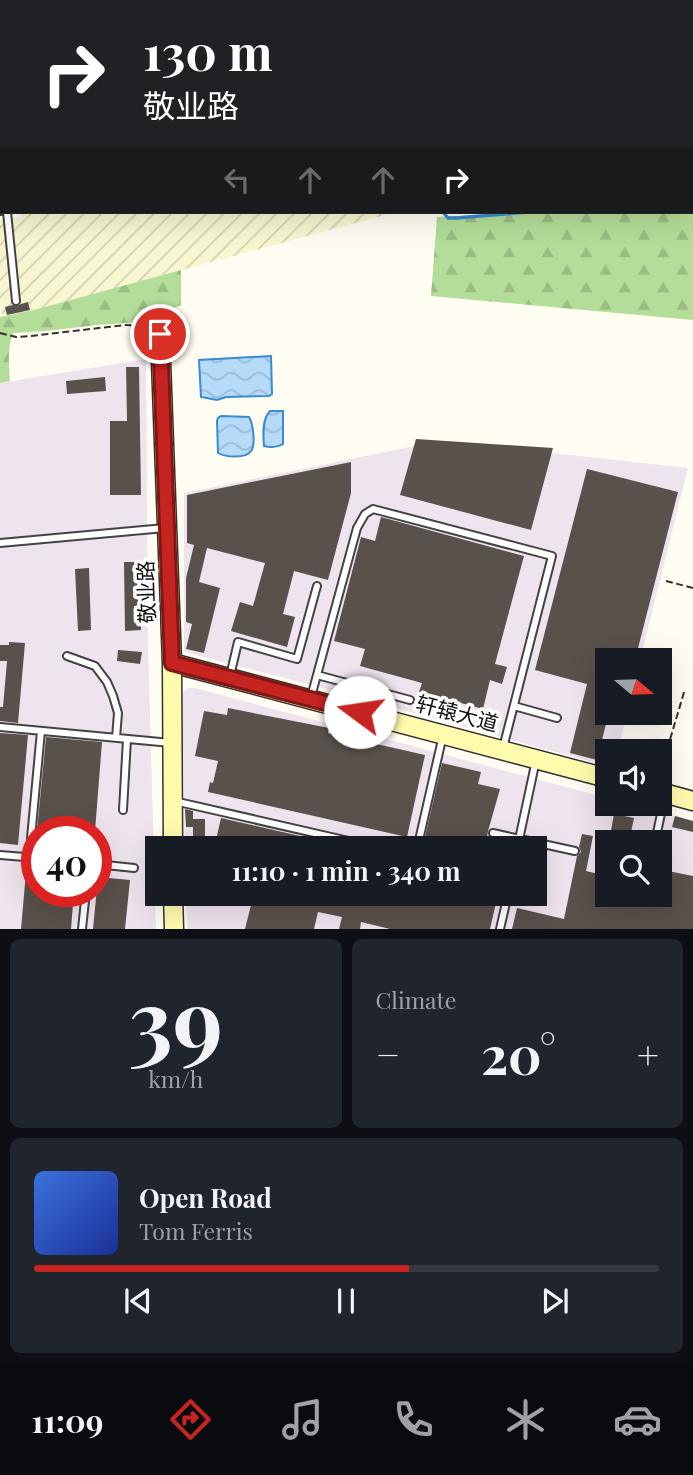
<!DOCTYPE html>
<html lang="en">
<head>
<meta charset="utf-8">
<style>
	body { margin:0; font-family:"Playfair Display","Noto Sans SC",serif; background:#20242c; color:#f1f3f6; height:100vh; display:flex; flex-direction:column; font-size:26px; white-space:nowrap }
	* { box-sizing:border-box; margin:0 }
	p { font-size:23px; color:#9ea1a6 }
	.icon { flex:none; width:38px; height:38px; fill:none; stroke:currentColor; stroke-width:2; stroke-linecap:round; stroke-linejoin:round }
	.map { position:relative; height:929px; overflow:hidden }
	.side { display:flex; flex-direction:column; gap:10px; padding:10px; background:#0d0f14; flex:1 }
	.side>* { flex:none }
	.banner { position:absolute; left:0px; top:0px; width:693px; height:214px; box-shadow:0 7px 28px #0002; background:#202124; color:#fff; overflow:hidden }
	.needle { width:46px; rotate:109deg }
	.controls { position:absolute; left:595px; top:648px; display:grid; gap:14px }
	.controls a { display:grid; place-items:center; width:77px; height:77px; border-radius:0px; background:#171b24; box-shadow:0 7px 28px #0002; font-size:35px }
	.speed { position:absolute; left:21px; top:816px; display:flex; gap:14px; font-size:35px; font-weight:700; text-align:center }
	.speed>* { display:grid; place-content:center; width:91px; height:91px; border-radius:50%; background:#171b24; box-shadow:0 7px 28px #0002; line-height:1 }
	.speed .limit { border:10px solid #d22; background:#fff; color:#111 }
	.pin { position:absolute; display:grid; place-items:center; width:60px; height:60px; color:#fff; margin:-30px; border:4px solid #fff; border-radius:50%; box-shadow:0 2px 7px #0007 }
	.me { position:absolute; width:77px; margin:-38px; rotate:284deg; stroke-linejoin:round; filter:drop-shadow(0 0 5px #0008) }
	.turn { display:flex; align-items:center; gap:24px; height:147px; padding:0 28px; font-size:32px }
	.turn .icon { width:91px; height:91px; stroke-width:2.5 }
	.turn b { display:block; font-size:49px; line-height:60px }
	.lanes { display:flex; align-items:center; height:66px; padding:0 28px; background:#0003; justify-content:center; gap:35px; direction:ltr }
	.lanes .off { opacity:.35 }
	.big { font-size:52px; font-weight:700; line-height:1.1 }
	.side .tile { flex:1; display:flex; flex-direction:column; justify-content:center; gap:10px; min-width:0; padding:0 24px; border-radius:10px; background:#20242c }
	.side .dial { align-items:center; gap:0 }
	.dial b { font-size:91px; line-height:1 }
	.song { display:flex; align-items:center; gap:21px }
	.cover { width:84px; height:84px; border-radius:10px; background:linear-gradient(135deg,hsl(220 70% 55%),hsl(230 70% 35%)) }
	.played { height:7px; border-radius:4px; background:linear-gradient(90deg,#c62421 60%,#363941 60%) }
	.keys { display:flex; justify-content:space-around; direction:ltr }
	.heat { display:flex; justify-content:space-between; align-items:center; font-size:38px; direction:ltr }
	.side .tiles { flex:1; display:grid; gap:10px; grid-template-columns:1fr 1fr }
	.tile:last-child { grid-column:span 2 }
	.trip { position:absolute; left:145px; top:836px; width:402px; height:70px; border-radius:0px; background:#171b24; box-shadow:0 7px 28px #0002; font-weight:700; line-height:70px; text-align:center }
	.tab-bar { display:flex; height:112px; justify-content:space-around; align-items:center; background:#090b0e; color:#9ea1a6 }
	.tab-bar .icon { width:49px; height:49px }
	.tab-bar .active { color:#c62421 }
	.tab-bar b { font-size:32px; color:#f1f3f6 }
	.map>svg:first-child { display:block }
</style>
</head>
<body>
<div class="map">
<svg width="693" height="929" viewBox="0 0 693 929">
	<defs>
		<pattern id="farmland-furrows" width="10" height="10" patternUnits="userSpaceOnUse" patternTransform="scale(1.75)"><rect width="10" height="10" fill="#f7f6d1"/><path d="M-1 1l2-2M0 10L10 0M9 11l2-2" fill="none" stroke="#d3d2b2"/></pattern>
		<pattern id="forest-firs" width="22" height="20" patternUnits="userSpaceOnUse" patternTransform="scale(1.75)"><rect width="22" height="20" fill="#b3dd98"/><path d="M5 1l3.5 6h-7zM16 11l3.5 6h-7z" fill="#99bd82"/></pattern>
		<pattern id="water-waves" width="16" height="10" patternUnits="userSpaceOnUse" patternTransform="scale(1.75)"><rect width="16" height="10" fill="#b5dbf9"/><path d="M0 5q4-4 8 0t8 0" fill="none" stroke="#9bbbd4"/></pattern>
	</defs>
	<rect width="100%" height="100%" fill="#fffdf2"/>
	<path fill="#eee4ee" fill-rule="evenodd" d="M146,359L148,642L156,929H0V383ZM37,831H96V891H37Z
		M424,444L553,453L688,468L640,660H607V712H627L618,751H607V766L304,683L184,652V493Z
		M188,688H195L607,798V803H628L693,821V929H187L186,894H536V849H185L182,697L184,691ZM607,842H660V894H607Z"/>
	<path fill="url(#farmland-furrows)" d="M21,212H396L34,310L2,316L0,300V220L21,217Z"/>
	<path fill="url(#forest-firs)" d="M691,204H693V320L431,296L437,217L539,212H691Z
		M181,270V305L141,322L97,325L45,331L13,333C7,349 9,364 10,381L0,383V317L34,310Z"/>
	<path fill="url(#water-waves)" stroke="#398bd3" stroke-width="2" d="M0,0H693V72H691V2H2V183H0Z
		M271,356L272,394L269,396L226,397L217,400L201,397L199,360Z
		M270,411H283V444C278,447 270,448 264,446C263,435 262,419 270,411Z
		M221,416L249,417C253,423 256,445 251,451C246,459 225,457 218,453L217,421L218,418Z"/>
	<g fill="none" stroke-linecap="round" stroke-linejoin="round">
		<path stroke="#398bd3" stroke-width="3.5" d="M691,200H693
			M443,212L448,218H457L527,212"/>
	</g>
	<path fill="#59514b" d="M28,302L30,310L7,315L5,307L13,305L17,306L21,304Z
		M126,367H139L141,495H110V421H127Z
		M105,377L106,391L67,394L66,381Z
		M416,439L553,448L531,530L400,495Z
		M351,462V493L328,580L294,571L283,614L295,617L287,647L231,631L240,602L253,606L265,563L207,548L199,582L220,588L204,653L186,649L192,624L186,622V578L194,545L187,543V495Z
		M587,469L678,492L635,660H607V712H609L597,760L570,753L587,684L535,670Z
		M381,517L524,556L495,664L507,667L502,684L490,680L483,709L446,699L442,713L425,709L429,694L419,692L422,683L360,666L365,649L334,641L361,537L375,541Z
		M124,562H140L141,630L125,631Z
		M89,568L91,630L78,631L75,569Z
		M9,642L25,643L18,723L0,721V707H3L7,661H0V645H9Z
		M118,650L142,652L140,664L117,661Z
		M228,708L329,728L328,733L425,755L407,837L208,792L210,782L213,783L218,761L195,756L204,711L227,715Z
		M0,733L28,735L18,845L0,843Z
		M46,737L102,742L95,831H37Z
		M442,763L481,772L478,784L500,789L488,831L485,849L464,845L463,849H437L439,841L425,837Z
		M185,809L193,811V819H205V849H193V827H186Z
		M614,814L634,818L629,842H609Z
		M675,816L693,821V832L672,827Z
		M221,818L357,849H214Z
		M582,834L593,836L586,871L607,876V894H660V885L663,870L693,876V929H512L517,908L564,919L577,856L581,852L579,847Z
		M26,872L37,873V891H74L71,929H21Z
		M98,877L130,880L125,929H93Z
		M220,894H498L490,929H390L361,922L360,929H339L342,917L318,912L314,929H245L251,905L219,898Z"/>
	<g fill="none" stroke-linecap="round" stroke-linejoin="round">
		<defs>
			<path id="lane" d="M7,212L16,301
				M0,543L165,528
				M67,656L95,666L107,682L113,696L118,713L116,738
				M317,675L410,700
				M230,676L238,642L297,659L317,586
				M311,697L357,528L365,514L373,509L552,556L503,748
				M514,706L557,718
				M0,727L171,743
				M174,801L384,849
				M123,810L127,739
				M493,833L575,851
				M31,838L41,731
				M655,842L665,795
				M417,849L443,735
				M517,849L536,760
				M0,855L37,858
				M96,864L134,868
				M82,929L86,891
				M500,929L508,894"/>
			<path id="street" d="M0,208H2"/>
			<path id="secondary" d="M160,334L172,663L173,849
				M172,663L607,778
				M660,792L693,801
				M173,894L174,929"/>
		</defs>
		<use href="#lane" stroke="#434343" stroke-width="10"/>
		<use href="#street" stroke="#434343" stroke-width="16"/>
		<use href="#secondary" stroke="#323232" stroke-width="21"/>
		<path stroke="#323232" stroke-width="2" stroke-dasharray="7 3.5" stroke-linecap="butt" d="M691,88H693
			M0,333L16,337L31,336L125,325L148,326
			M666,581L693,588
			M661,780L666,753L685,689"/>
		<use href="#lane" stroke="#fff" stroke-width="6"/>
		<use href="#street" stroke="#fff" stroke-width="12"/>
		<use href="#secondary" stroke="#fffbad" stroke-width="18"/>
	</g>
	<g fill="none" stroke-linecap="round" stroke-linejoin="round">
		<defs>
			<path id="route" d="M160,334L172,663L360,712"/>
		</defs>
		<use href="#route" stroke="#811715" stroke-width="18"/>
		<use href="#route" stroke="#c62421" stroke-width="12"/>
	</g>
	<g text-anchor="middle" stroke-width="7" stroke-linejoin="round" paint-order="stroke">
		<g font-size="21" fill="#101010" stroke="#fff">
			<text transform="translate(147 592) rotate(-92)" y="7">敬业路</text>
			<text transform="translate(457 714) rotate(15)" y="7">轩辕大道</text>
		</g>
	</g>
</svg>
<div class="controls">
<a><svg class="needle" viewBox="-14 -14 28 28"><path d="M0-13l5 13h-10z" fill="#e53935"/><path d="M0 13l5-13h-10z" fill="#9ea1a6"/></svg></a>
<a><svg class="icon" aria-label="sound" viewBox="0 0 24 24"><path d="M4 9h4l5-4v14l-5-4H4zM17 9q2 3 0 6"/></svg></a>
<a><svg class="icon" aria-label="search" viewBox="0 0 24 24"><circle cx="10" cy="10" r="6"/><path d="M15 15l6 6"/></svg></a>
</div>
<div class="speed"><div class="limit">40</div></div>
<div class="pin" style="left:160px;top:334px;background:#d93025"><svg class="icon" aria-label="arrive" viewBox="0 0 24 24"><path d="M6 21V4h12l-3 4 3 4H6"/></svg></div>
<svg class="me" style="left:360px;top:712px" viewBox="-20 -20 40 40"><circle r="19" fill="#fff"/><path d="M0-13L10 11 0 6-10 11z" fill="#c62421"/></svg>
<div class="trip">11:10 · 1 min · 340 m</div>
<div class="banner">
<div class="turn"><svg class="icon" aria-label="right" viewBox="0 0 24 24"><path d="M7 20v-9h11M14 6l5 5-5 5"/></svg><div><b>130 m</b>敬业路</div></div>
<div class="lanes"><svg class="icon off" aria-label="left" viewBox="0 0 24 24"><path d="M17 20v-9H6M10 6l-5 5 5 5"/></svg><svg class="icon off" aria-label="ahead" viewBox="0 0 24 24"><path d="M12 20V5M6 11l6-6 6 6"/></svg><svg class="icon off" aria-label="ahead" viewBox="0 0 24 24"><path d="M12 20V5M6 11l6-6 6 6"/></svg><svg class="icon" aria-label="right" viewBox="0 0 24 24"><path d="M7 20v-9h11M14 6l5 5-5 5"/></svg></div>
</div>
</div>
<section class="side">
<div class="tiles">
<div class="tile dial"><b>39</b><p>km/h</p></div>
<div class="tile"><p>Climate</p>
<div class="heat"><a>−</a><b class="big">20°</b><a>+</a></div>
</div>
<div class="tile">
<div class="song"><i class="cover"></i><div><b>Open Road</b><p>Tom Ferris</p></div></div>
<div class="played"></div>
<div class="keys"><svg class="icon" aria-label="previous" viewBox="0 0 24 24"><path d="M18 5L8 12l10 7zM5 5v14"/></svg><svg class="icon" aria-label="pause" viewBox="0 0 24 24"><path d="M8 5v14M16 5v14"/></svg><svg class="icon" aria-label="next" viewBox="0 0 24 24"><path d="M6 5l10 7-10 7zM19 5v14"/></svg></div>
</div>
</div>
</section>
<nav class="tab-bar">
<b>11:09</b>
<svg class="icon active" aria-label="directions" viewBox="0 0 24 24"><path d="M12 3l9 9-9 9-9-9zM9 14v-3h6M13 9l2 2-2 2"/></svg>
<svg class="icon" aria-label="music" viewBox="0 0 24 24"><path d="M9 18V5l10-2v13"/><circle cx="6" cy="18" r="3"/><circle cx="16" cy="16" r="3"/></svg>
<svg class="icon" aria-label="phone" viewBox="0 0 24 24"><path d="M5 4h4l2 5-3 2q2 4 5 5l2-3 5 2v4C11 20 4 13 5 4z"/></svg>
<svg class="icon" aria-label="climate" viewBox="0 0 24 24"><path d="M12 3v18M4 7l16 10M4 17L20 7"/></svg>
<svg class="icon" aria-label="car" viewBox="0 0 24 24"><path d="M5 17H2v-5l4-1 3-4h7l3 4 3 1v5h-3M9 17h6M6 11h13"/><circle cx="7" cy="17" r="2"/><circle cx="17" cy="17" r="2"/></svg>
</nav>
</body>
</html>
